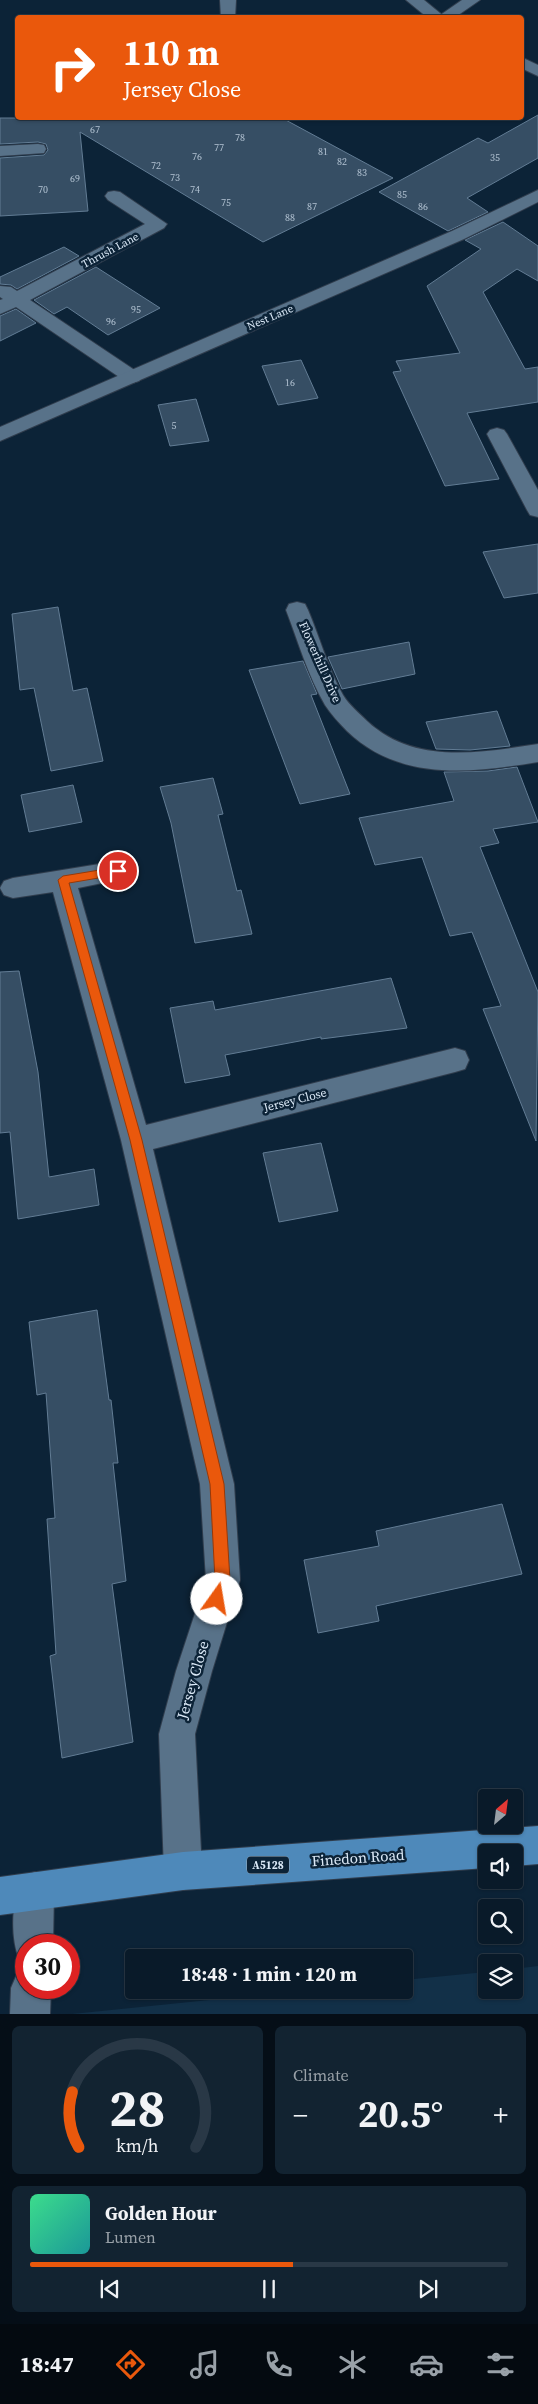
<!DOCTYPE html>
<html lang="en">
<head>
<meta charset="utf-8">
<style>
	body { margin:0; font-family:"Source Serif 4",serif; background:#122331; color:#f1f3f6; height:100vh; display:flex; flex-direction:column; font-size:19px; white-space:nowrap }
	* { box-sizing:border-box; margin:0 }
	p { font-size:16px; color:#99a1a8 }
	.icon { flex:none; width:28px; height:28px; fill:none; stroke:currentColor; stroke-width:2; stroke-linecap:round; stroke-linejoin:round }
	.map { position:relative; height:2014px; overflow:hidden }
	.panel { display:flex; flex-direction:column; gap:12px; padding:12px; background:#050e17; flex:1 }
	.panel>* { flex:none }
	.hud { position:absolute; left:15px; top:15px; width:509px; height:105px; border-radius:5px; box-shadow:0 1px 4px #0004,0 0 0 1px #293846; background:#ea580c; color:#fff; overflow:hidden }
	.needle { width:32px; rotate:28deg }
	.fabs { position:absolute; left:478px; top:1789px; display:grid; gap:10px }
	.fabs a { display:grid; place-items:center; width:45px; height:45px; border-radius:5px; background:#091a29; box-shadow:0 1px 4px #0004,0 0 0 1px #293846; font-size:25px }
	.speed { position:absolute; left:15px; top:1934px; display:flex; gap:10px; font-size:25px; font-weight:700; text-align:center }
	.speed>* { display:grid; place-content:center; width:65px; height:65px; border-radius:50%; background:#091a29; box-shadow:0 1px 4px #0004,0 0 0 1px #293846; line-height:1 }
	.speed .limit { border:8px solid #d22; background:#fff; color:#111 }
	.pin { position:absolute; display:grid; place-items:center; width:42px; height:42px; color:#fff; margin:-21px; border:2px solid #fff; border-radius:50%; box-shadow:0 1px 5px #0007 }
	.me { position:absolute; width:55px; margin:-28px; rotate:13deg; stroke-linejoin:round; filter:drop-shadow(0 0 4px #0008) }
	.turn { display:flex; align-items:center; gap:18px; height:105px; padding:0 25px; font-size:22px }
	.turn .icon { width:65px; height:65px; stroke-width:2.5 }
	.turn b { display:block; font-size:35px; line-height:42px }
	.big { font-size:38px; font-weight:700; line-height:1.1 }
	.panel .widget { flex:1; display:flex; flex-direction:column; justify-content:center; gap:8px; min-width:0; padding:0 18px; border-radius:8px; background:#122331 }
	.panel .dial { align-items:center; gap:0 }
	.dial svg { height:130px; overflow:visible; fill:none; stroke:#293846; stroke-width:7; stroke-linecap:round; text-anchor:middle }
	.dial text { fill:#f1f3f6; stroke:none }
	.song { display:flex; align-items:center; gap:15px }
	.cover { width:60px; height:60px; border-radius:8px; background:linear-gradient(135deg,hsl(150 70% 55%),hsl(180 70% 35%)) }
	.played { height:5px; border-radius:2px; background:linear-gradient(90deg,#ea580c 55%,#293846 55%) }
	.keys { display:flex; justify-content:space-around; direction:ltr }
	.heat { display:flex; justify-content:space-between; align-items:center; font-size:28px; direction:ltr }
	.panel .tiles { flex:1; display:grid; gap:12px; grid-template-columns:1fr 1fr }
	.widget:last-child { grid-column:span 2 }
	.trip { position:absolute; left:125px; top:1949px; width:288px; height:50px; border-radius:5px; background:#091a29; box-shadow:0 1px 4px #0004,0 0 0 1px #293846; font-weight:700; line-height:50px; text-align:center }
	.tabs { display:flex; height:80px; justify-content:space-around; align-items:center; background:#040a10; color:#99a1a8 }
	.tabs .icon { width:35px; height:35px }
	.tabs .on { color:#ea580c }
	.tabs b { font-size:22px; color:#f1f3f6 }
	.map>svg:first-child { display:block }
</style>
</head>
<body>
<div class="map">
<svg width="538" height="2014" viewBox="0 0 538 2014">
	<rect width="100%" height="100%" fill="#0c2337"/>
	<path fill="#123048" d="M538,1966V2014H72L307,1990H404V1980L486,1972V1990H514V1969Z"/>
	<path fill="#364e64" stroke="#627c94" d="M538,115V158L467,198L488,212L448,231L379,192L478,138L488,143Z
		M0,118H282L393,178L263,242L80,132L88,211L0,216V158L44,155L48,150L46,144L38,142L0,144Z
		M503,222L538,246V281L517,269L483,292L525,369L538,367V402L467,413L499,479L445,486L393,372L401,371L396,361L460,353L427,286L481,249L465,240Z
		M64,247L79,256L17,289L11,285L0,284V277Z
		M96,267L160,308L108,335L67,307L54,314L34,300Z
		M16,309L36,323L0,341V316Z
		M301,360L318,398L278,405L262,366Z
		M196,399L209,441L170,446L158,405Z
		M538,544V593L504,598L483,552Z
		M58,607L73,691L87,688L103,761L51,771L34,688L20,690L12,614Z
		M409,642L415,674L342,689L328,657Z
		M303,661L317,694L311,695L350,794L300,804L249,670Z
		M497,711L510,746L470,750L436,749L426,722Z
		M517,767L538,822L493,829L499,843L480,847L538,992L536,1141L483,1009L501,1006L472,932L450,936L422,857L375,865L359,818L454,801L444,772L488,771Z
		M213,778L223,814L218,815L237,891L241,890L252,934L195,943L171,823L160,787Z
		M73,785L82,822L29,832L21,795Z
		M19,971L38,1072L49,1177L94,1169L99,1205L18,1219L10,1132L0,1133V972Z
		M391,978L407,1028L321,1039V1037L225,1055L230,1075L185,1083L170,1008L213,1001L215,1010Z
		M321,1143L338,1211L279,1222L263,1153Z
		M97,1310L109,1400H111L118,1463H113L126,1581L112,1584L133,1742L62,1758L50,1656L56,1654L47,1519L55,1518L46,1393L37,1395L29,1322Z
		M502,1504L522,1574L376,1606L379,1621L318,1633L304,1560L379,1546L376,1531Z"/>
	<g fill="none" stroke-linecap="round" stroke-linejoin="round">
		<defs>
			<path id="service" d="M38,144L44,145L46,149L44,153L0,156V146Z
				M35,1872L49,1877L54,1891L53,1945H26V1962L19,1959C10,1936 12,1901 21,1877Z
				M26,1970V1988H51L50,2014H10L11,1988L17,1974Z"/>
			<path id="minor" d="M220,0H236L235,18H221Z
				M462,0H480L454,18H436Z
				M114,191L120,192L167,224L164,228L30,300L139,373L142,377L139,381L132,383L125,381L16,307L0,314V300L3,299L0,297V286L11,287L17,291L145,224L108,200L105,196L108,192Z
				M497,428L504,430L507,434L538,490V517L530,515L527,510L487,434L490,430Z
				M297,602L305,604L308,610C320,638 328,669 343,695C349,705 359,713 367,721C414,765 479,753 538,744V762C472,773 400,782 347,731C339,723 331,714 325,705C308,676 298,641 286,610L289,604Z
				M118,861L127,864L131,871L127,878L78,888L146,1125L455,1048L465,1051L469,1060L465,1069L455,1072L153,1149L234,1484L240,1580L212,1671L195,1734L202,1871L196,1884L183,1890L170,1884L164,1871L159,1734L176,1671L206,1580L200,1484L121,1140L53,892L13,898L4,895L0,888L4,881L13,878Z"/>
			<path id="tertiary" d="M406,0H424L446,18H428Z
				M521,57L538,65V76L521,68Z
				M538,190V202L464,239L0,441V427L452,231Z"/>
			<path id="primary" d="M538,1826V1864L514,1866V1852H486V1868L183,1890L0,1915V1877L183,1852Z"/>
		</defs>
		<use href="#service" stroke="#303d4d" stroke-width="2"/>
		<use href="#minor" stroke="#303d4d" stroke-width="2"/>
		<use href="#tertiary" stroke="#303d4d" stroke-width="2"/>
		<use href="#primary" stroke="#303d4d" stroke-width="2"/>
		<use href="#service" fill="#587289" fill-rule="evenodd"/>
		<use href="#minor" fill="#587289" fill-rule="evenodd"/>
		<use href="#tertiary" fill="#587289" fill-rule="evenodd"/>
		<use href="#primary" fill="#4e89ba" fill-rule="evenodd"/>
	</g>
	<path fill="#ea580c" stroke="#983908" d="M118,867L122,868V874L69,883L142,1140L224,1484L230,1580L222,1604L217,1606L212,1604L210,1599L215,1580L210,1484L130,1140L58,880L63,876Z"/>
	<g text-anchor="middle" stroke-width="5" stroke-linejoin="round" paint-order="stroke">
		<g font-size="10" fill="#b2c2d2">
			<text x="95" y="133">67</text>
			<text x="240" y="141">78</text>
			<text x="219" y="151">77</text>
			<text x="323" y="155">81</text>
			<text x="197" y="160">76</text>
			<text x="495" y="161">35</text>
			<text x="342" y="165">82</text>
			<text x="156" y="169">72</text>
			<text x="362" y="176">83</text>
			<text x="175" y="181">73</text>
			<text x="75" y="182">69</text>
			<text x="43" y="193">70</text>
			<text x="195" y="193">74</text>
			<text x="402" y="198">85</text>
			<text x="226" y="206">75</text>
			<text x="312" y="210">87</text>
			<text x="423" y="210">86</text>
			<text x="290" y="221">88</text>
			<text x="136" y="313">95</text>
			<text x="111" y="325">96</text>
			<text x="290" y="386">16</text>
			<text x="174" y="429">5</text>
		</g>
		<g font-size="11" fill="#dbe9f7" stroke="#0c2337">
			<text transform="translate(110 250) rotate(-28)" y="4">Thrush Lane</text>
			<text transform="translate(270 317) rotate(-23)" y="4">Nest Lane</text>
		</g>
		<rect fill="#0c2337" stroke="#9daebd" stroke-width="1" x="247" y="1856.5" width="42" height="17" rx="4"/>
		<g font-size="11" font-weight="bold" fill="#dbe9f7">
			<text x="268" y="1869">A5128</text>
		</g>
		<g font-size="12" fill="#dbe9f7" stroke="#0c2337">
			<text transform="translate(320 662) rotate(66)" y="4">Flowerhill Drive</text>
			<text transform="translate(295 1100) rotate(-14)" y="4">Jersey Close</text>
		</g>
		<g font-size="15" fill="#dbe9f7" stroke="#0c2337">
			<text transform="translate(193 1680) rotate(-74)" y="5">Jersey Close</text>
			<text transform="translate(358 1858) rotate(-4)" y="5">Finedon Road</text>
		</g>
	</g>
</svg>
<div class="fabs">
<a><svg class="needle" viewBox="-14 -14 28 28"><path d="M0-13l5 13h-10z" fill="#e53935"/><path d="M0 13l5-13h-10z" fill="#99a1a8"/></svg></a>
<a><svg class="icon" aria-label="sound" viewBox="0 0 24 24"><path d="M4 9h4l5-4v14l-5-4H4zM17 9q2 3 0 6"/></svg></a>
<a><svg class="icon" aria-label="search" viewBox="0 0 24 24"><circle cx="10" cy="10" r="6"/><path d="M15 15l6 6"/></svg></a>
<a><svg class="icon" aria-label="layers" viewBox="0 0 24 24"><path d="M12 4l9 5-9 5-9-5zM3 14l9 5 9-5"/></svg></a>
</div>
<div class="speed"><div class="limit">30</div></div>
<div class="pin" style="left:118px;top:871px;background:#d93025"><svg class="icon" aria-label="arrive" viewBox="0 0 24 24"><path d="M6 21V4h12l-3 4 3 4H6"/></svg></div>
<svg class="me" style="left:217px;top:1599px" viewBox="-20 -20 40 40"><circle r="19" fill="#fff"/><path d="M0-13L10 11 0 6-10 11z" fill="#ea580c"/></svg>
<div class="trip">18:48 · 1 min · 120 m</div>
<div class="hud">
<div class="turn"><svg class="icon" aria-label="right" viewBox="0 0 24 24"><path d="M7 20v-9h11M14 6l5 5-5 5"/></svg><div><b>110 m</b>Jersey Close</div></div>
</div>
</div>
<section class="panel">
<div class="tiles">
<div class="widget dial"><svg viewBox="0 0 100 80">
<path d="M14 69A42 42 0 1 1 86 69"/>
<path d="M14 69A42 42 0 0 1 10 35" stroke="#ea580c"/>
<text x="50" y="56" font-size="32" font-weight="700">28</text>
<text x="50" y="72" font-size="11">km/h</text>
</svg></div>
<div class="widget"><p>Climate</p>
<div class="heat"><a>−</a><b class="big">20.5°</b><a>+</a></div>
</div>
<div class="widget">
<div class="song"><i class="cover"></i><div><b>Golden Hour</b><p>Lumen</p></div></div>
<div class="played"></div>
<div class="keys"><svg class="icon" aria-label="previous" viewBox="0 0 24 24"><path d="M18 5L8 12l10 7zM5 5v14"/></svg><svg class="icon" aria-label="pause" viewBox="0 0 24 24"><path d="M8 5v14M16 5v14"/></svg><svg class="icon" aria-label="next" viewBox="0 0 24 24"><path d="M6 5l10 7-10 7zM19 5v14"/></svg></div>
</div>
</div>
</section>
<nav class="tabs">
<b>18:47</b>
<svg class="icon on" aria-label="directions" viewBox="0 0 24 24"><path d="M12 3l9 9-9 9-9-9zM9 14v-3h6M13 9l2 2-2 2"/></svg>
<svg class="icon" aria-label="music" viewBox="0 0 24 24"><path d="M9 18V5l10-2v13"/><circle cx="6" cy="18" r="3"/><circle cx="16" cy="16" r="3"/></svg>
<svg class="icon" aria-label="phone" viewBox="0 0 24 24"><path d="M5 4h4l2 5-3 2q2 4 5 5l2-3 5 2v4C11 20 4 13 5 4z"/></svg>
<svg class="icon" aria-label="climate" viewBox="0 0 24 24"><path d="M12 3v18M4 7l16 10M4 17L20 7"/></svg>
<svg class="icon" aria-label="car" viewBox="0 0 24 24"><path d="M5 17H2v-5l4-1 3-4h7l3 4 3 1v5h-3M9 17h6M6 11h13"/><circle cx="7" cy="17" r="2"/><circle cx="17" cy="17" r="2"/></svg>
<svg class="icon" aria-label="filters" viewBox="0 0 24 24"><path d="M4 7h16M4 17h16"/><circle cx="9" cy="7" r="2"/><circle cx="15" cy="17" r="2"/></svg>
</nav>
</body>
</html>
